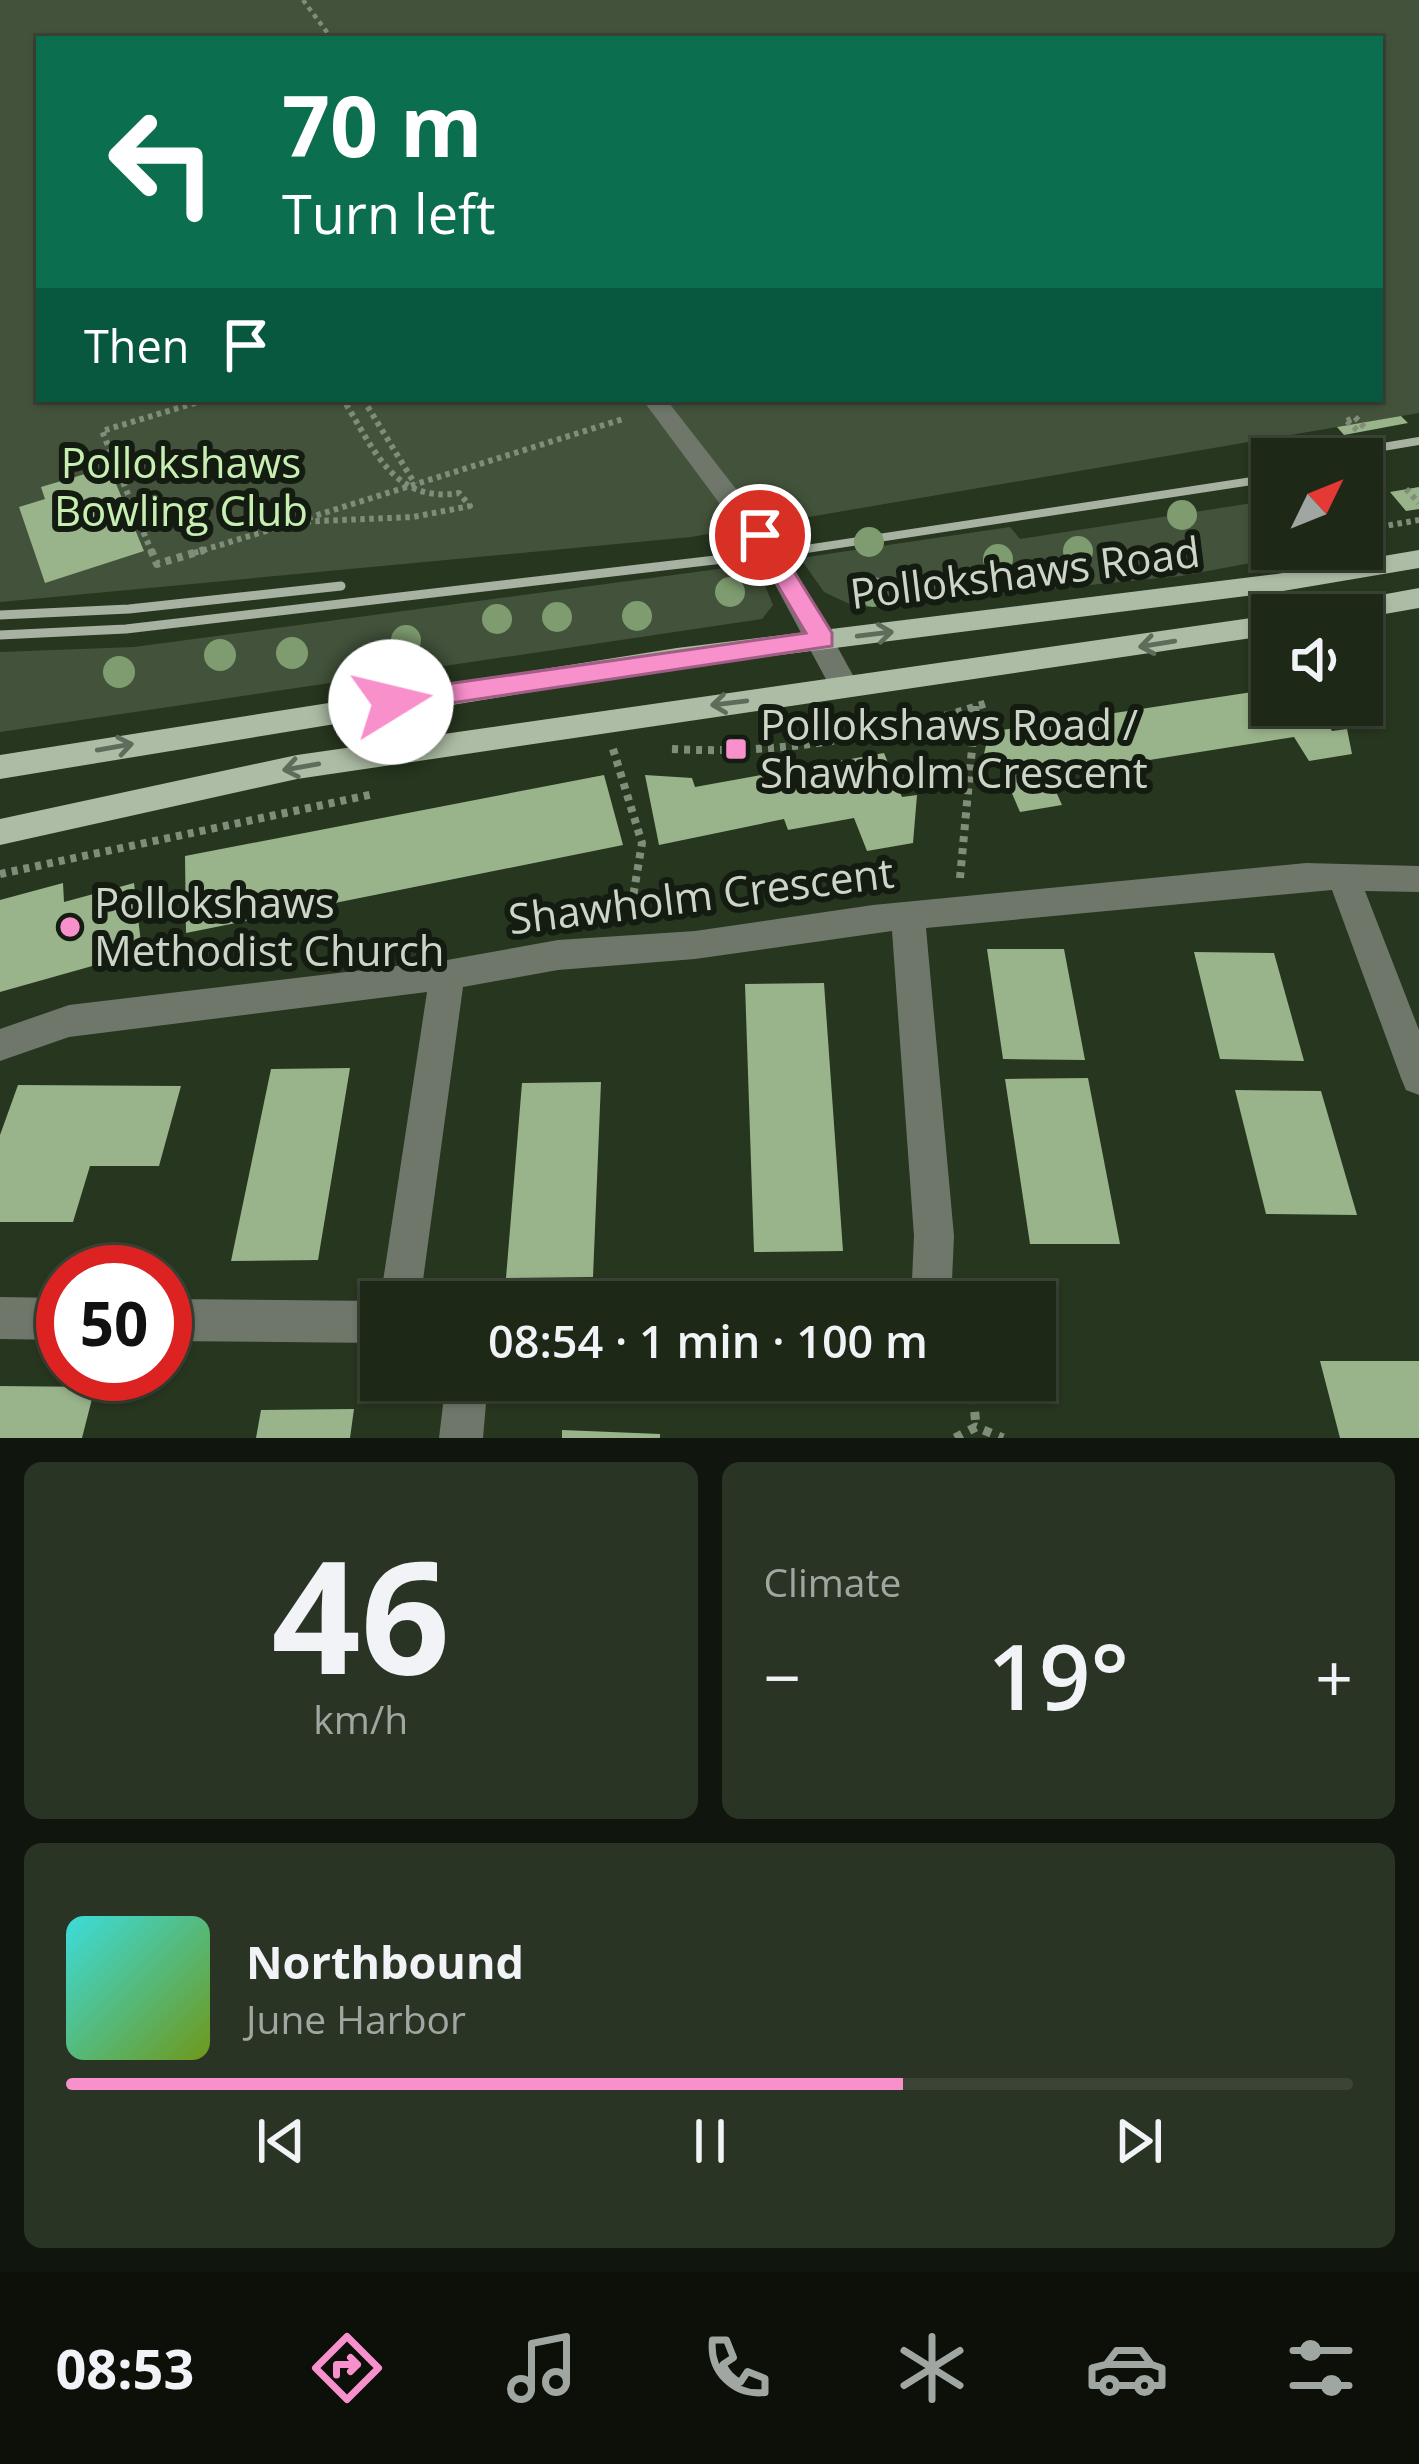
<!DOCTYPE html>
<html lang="en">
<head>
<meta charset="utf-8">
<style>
	body { margin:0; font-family:"Open Sans",sans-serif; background:#2a3424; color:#f1f3f6; height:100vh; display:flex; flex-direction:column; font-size:45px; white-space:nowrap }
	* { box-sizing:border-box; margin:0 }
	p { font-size:39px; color:#a0a6a1 }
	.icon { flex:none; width:66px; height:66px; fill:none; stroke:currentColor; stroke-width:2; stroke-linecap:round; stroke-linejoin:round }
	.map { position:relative; height:1438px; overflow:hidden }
	.panel { display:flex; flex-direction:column; gap:24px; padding:24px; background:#10160d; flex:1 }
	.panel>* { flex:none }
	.guide { position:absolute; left:36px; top:36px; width:1347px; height:366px; border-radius:0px; box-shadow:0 3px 9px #0004,0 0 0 3px #3b4436; background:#0b6e4f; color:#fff; overflow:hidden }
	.needle { width:78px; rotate:47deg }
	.buttons { position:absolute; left:1251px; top:438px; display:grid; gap:24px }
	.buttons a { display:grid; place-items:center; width:132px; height:132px; border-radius:0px; background:#1d2817; box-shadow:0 3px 9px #0004,0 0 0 3px #3b4436; font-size:60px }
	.speed { position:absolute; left:36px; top:1245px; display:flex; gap:24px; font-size:60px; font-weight:700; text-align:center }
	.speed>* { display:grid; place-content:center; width:156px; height:156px; border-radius:50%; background:#1d2817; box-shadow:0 3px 9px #0004,0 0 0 3px #3b4436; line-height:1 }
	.speed .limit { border:18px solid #d22; background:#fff; color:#111 }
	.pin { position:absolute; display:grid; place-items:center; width:102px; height:102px; color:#fff; margin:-51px; border:6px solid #fff; border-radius:50%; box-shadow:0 3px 12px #0007 }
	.me { position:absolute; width:132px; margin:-66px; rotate:81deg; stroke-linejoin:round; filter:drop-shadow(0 0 9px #0008) }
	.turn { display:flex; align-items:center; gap:42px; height:252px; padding:0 48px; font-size:54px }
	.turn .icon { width:156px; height:156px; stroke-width:2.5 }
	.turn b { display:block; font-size:84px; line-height:102px }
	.then { display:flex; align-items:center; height:114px; padding:0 48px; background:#0003; gap:24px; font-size:45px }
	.big { font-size:90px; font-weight:600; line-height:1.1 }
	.panel .widget { flex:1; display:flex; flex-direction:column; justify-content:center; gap:18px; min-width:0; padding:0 42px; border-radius:18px; background:#2a3424 }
	.panel .dial { align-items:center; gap:0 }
	.dial b { font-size:156px; line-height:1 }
	.song { display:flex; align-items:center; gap:36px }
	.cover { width:144px; height:144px; border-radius:18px; background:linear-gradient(135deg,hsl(180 70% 55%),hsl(80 70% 35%)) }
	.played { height:12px; border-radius:6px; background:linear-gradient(90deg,#f890cc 65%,#3b4436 65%) }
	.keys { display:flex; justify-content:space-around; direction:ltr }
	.heat { display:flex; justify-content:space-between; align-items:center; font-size:66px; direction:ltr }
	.panel .tiles { flex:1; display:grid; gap:24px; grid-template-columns:1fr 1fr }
	.widget:last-child { grid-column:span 2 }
	.trip { position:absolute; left:360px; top:1281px; width:696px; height:120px; border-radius:0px; background:#1d2817; box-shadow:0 3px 9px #0004,0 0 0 3px #3b4436; font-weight:600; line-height:120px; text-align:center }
	.tab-bar { display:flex; height:192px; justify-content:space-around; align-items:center; background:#0c1009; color:#a0a6a1 }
	.tab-bar .icon { width:84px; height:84px }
	.tab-bar .current { color:#f890cc }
	.tab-bar b { font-size:54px; color:#f1f3f6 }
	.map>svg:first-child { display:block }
</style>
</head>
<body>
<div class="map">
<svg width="1419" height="1438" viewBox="0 0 1419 1438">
	<rect width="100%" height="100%" fill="#27361f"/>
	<path fill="#43533b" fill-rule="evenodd" d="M0,0H1419V413L691,537L0,602ZM39,39H1380V399H39Z
		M1272,500V549L1315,551L1181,576L858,608L824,592L800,558L1010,527L1020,539Z
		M756,564L773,605L762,619L0,732V652L134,647Z"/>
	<path fill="#99b38b" d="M1401,416L1408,423L1344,435L1337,427Z
		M109,467L144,551L45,583L19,507L45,499L41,487Z
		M1419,487V509L1406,511L1390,492Z
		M1272,689V705H1315L1332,731L1347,729L1352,754L1309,761L1294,737L1049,776L1062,805L1020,812L998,761L982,763L989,732Z
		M884,753L902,797L917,795L913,843L867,851L854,818L788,830L784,819L659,845L645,775L692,778L695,787Z
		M604,775L623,845L186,933L185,856Z
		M63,883L64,902L134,883L142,952L0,992V900Z
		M987,949H1064L1085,1060L1003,1059Z
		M1194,952L1274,953L1304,1061L1220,1059Z
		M824,983L843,1251L754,1252L745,984Z
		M350,1068L318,1260L231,1261L271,1069Z
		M1088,1078L1120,1244H1030L1005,1079Z
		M601,1082L593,1277L506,1278L522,1083Z
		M18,1085L181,1086L159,1166H90L73,1222H0V1135Z
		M1235,1090L1321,1091L1357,1215L1266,1214Z
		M1320,1361H1419V1438H1340Z
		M0,1386L95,1387L82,1438H0Z
		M354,1409L350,1438H256L261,1410Z
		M562,1430L660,1434V1438H562Z"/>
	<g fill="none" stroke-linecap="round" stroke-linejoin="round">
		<path stroke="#818d7b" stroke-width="4.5" stroke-dasharray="4.5 4.5" stroke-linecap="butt" d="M303,0L332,39"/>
		<path stroke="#818d7b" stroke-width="6" stroke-dasharray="4.5 4.5" stroke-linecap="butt" d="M363,399L415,484
			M1347,421L1355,417L1365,428
			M1347,421L1359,432
			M1406,489L1419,503
			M308,518L623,419
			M1362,530L1419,520
			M152,553L102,431L208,399
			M194,553L295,522L413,517L470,506L459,493C393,504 373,447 343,399"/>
		<path stroke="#818d7b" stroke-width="8" stroke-dasharray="6 6" stroke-linecap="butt" d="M151,550L157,564L204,550
			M613,749L642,843L630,915
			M672,749C782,755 883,737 987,703
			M0,874L374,794
			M960,878L976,706"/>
		<path stroke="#818d7b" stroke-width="9" stroke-dasharray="8 8" stroke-linecap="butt" d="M972,1380L976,1427
			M955,1438L976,1427L1003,1438"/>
		<path fill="#6f776b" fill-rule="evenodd" d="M642,399H666L785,552L860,688L855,696H835L763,562Z
			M1306,863L1419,866V892L1365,891L1419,1030V1095L1406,1090L1401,1078L1332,890L926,928L954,1236L951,1302H911L914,1236L892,931L695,959L558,970L463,987L420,1302H381V1343L165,1341V1299L380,1301L427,992L69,1037L0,1061V1029L69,1005L447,960L558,940L695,931L873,905Z
			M0,1297L63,1298V1340L0,1339Z
			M446,1380H488L483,1438H439Z"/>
		<path fill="#adbda5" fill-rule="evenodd" d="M1419,550V568L1277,592L677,668L0,779V755L677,648L1277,574Z
			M1419,588V608L1362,618L1312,615L1326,605Z
			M1272,615V635L297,779L0,845V819L297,755Z"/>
		<path stroke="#a7b2a2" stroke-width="8" d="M1311,459L1419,441
			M780,553L1272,478"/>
		<path stroke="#a7b2a2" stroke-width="9" d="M0,615L129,609L341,586
			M0,635L126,629L800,550"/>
	</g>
	<g fill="#7e9c6f">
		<circle cx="1182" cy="515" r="15"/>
		<circle cx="869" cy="542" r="15"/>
		<circle cx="1078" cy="551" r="15"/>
		<circle cx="998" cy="559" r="15"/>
		<circle cx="730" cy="592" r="15"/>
		<circle cx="873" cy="592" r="15"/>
		<circle cx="637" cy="616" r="15"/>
		<circle cx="557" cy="617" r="15"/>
		<circle cx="497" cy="619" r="15"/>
		<circle cx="406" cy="640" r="15"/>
		<circle cx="292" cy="653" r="16"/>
		<circle cx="220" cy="655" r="16"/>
		<circle cx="119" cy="672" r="16"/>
	</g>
	<defs><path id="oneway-shaft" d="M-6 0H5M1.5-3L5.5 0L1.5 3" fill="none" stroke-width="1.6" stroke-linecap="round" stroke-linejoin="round" transform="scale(3)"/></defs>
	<g stroke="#606c5b">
		<use href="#oneway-shaft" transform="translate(875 634) rotate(-7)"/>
		<use href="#oneway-shaft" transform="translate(1157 644) rotate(171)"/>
		<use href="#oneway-shaft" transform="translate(729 703) rotate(173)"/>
		<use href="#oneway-shaft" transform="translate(115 747) rotate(-10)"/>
		<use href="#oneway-shaft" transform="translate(301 767) rotate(170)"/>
	</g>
	<path fill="#f890cc" stroke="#a15e85" stroke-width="3" d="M760,527L768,530L832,633V646L391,712L377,702L391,692L806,633L748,535Z"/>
	<g fill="#f890cc" stroke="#141b11" stroke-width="4.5">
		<rect x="724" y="737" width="24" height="24" rx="6"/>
		<circle cx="70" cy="927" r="12"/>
	</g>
	<g text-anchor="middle" stroke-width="12" stroke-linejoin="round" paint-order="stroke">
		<g font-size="42" fill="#c6efb1" stroke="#141b11">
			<text x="181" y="478">Pollokshaws<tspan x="181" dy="48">Bowling Club</tspan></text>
		</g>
		<g font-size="42" fill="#ccd6c7" stroke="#141b11">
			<text transform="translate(1025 573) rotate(-7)" y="15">Pollokshaws Road</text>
			<text transform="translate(701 896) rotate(-7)" y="15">Shawholm Crescent</text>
		</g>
		<g font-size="42" fill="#ccd6c7" stroke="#141b11" text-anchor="start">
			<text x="760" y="740">Pollokshaws Road /<tspan x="760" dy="48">Shawholm Crescent</tspan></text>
			<text x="94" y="918">Pollokshaws<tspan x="94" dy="48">Methodist Church</tspan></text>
		</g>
	</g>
</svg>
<div class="buttons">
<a><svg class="needle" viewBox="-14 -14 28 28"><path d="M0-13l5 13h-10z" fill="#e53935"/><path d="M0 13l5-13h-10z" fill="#a0a6a1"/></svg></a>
<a><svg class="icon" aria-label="sound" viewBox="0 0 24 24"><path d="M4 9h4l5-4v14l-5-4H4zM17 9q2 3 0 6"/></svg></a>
</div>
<div class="speed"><div class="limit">50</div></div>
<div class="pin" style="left:760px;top:535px;background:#d93025"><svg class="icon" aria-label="arrive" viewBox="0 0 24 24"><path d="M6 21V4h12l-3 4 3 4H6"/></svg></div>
<svg class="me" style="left:391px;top:702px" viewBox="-20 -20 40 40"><circle r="19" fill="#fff"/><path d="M0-13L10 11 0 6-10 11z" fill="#f890cc"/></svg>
<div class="trip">08:54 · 1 min · 100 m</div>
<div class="guide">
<div class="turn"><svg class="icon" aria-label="left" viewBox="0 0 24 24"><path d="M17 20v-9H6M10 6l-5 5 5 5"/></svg><div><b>70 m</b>Turn left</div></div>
<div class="then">Then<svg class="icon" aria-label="arrive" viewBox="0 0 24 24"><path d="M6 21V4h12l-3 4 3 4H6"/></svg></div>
</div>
</div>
<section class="panel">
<div class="tiles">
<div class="widget dial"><b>46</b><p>km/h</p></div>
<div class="widget"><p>Climate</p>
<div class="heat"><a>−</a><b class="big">19°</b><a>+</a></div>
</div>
<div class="widget">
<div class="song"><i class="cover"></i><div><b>Northbound</b><p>June Harbor</p></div></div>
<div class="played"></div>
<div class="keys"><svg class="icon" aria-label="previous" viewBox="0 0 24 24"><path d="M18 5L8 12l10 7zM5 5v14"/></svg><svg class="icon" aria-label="pause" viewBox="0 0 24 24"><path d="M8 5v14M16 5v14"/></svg><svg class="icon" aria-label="next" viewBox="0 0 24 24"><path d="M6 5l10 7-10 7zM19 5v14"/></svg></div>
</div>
</div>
</section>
<nav class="tab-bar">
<b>08:53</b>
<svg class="icon current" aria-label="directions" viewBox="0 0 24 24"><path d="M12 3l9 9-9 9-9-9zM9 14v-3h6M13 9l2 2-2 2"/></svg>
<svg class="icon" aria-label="music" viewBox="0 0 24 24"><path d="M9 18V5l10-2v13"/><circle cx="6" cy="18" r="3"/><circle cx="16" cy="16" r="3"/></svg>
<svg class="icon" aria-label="phone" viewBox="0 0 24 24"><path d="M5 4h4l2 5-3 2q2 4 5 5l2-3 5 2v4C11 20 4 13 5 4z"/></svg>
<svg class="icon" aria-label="climate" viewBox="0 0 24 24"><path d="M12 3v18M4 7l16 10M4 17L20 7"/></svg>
<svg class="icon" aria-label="car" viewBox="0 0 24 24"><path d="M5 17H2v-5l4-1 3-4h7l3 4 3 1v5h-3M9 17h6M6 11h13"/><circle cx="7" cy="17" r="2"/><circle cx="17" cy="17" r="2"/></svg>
<svg class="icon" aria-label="filters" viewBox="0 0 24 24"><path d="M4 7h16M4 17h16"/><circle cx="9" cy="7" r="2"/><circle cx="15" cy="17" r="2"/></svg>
</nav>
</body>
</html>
